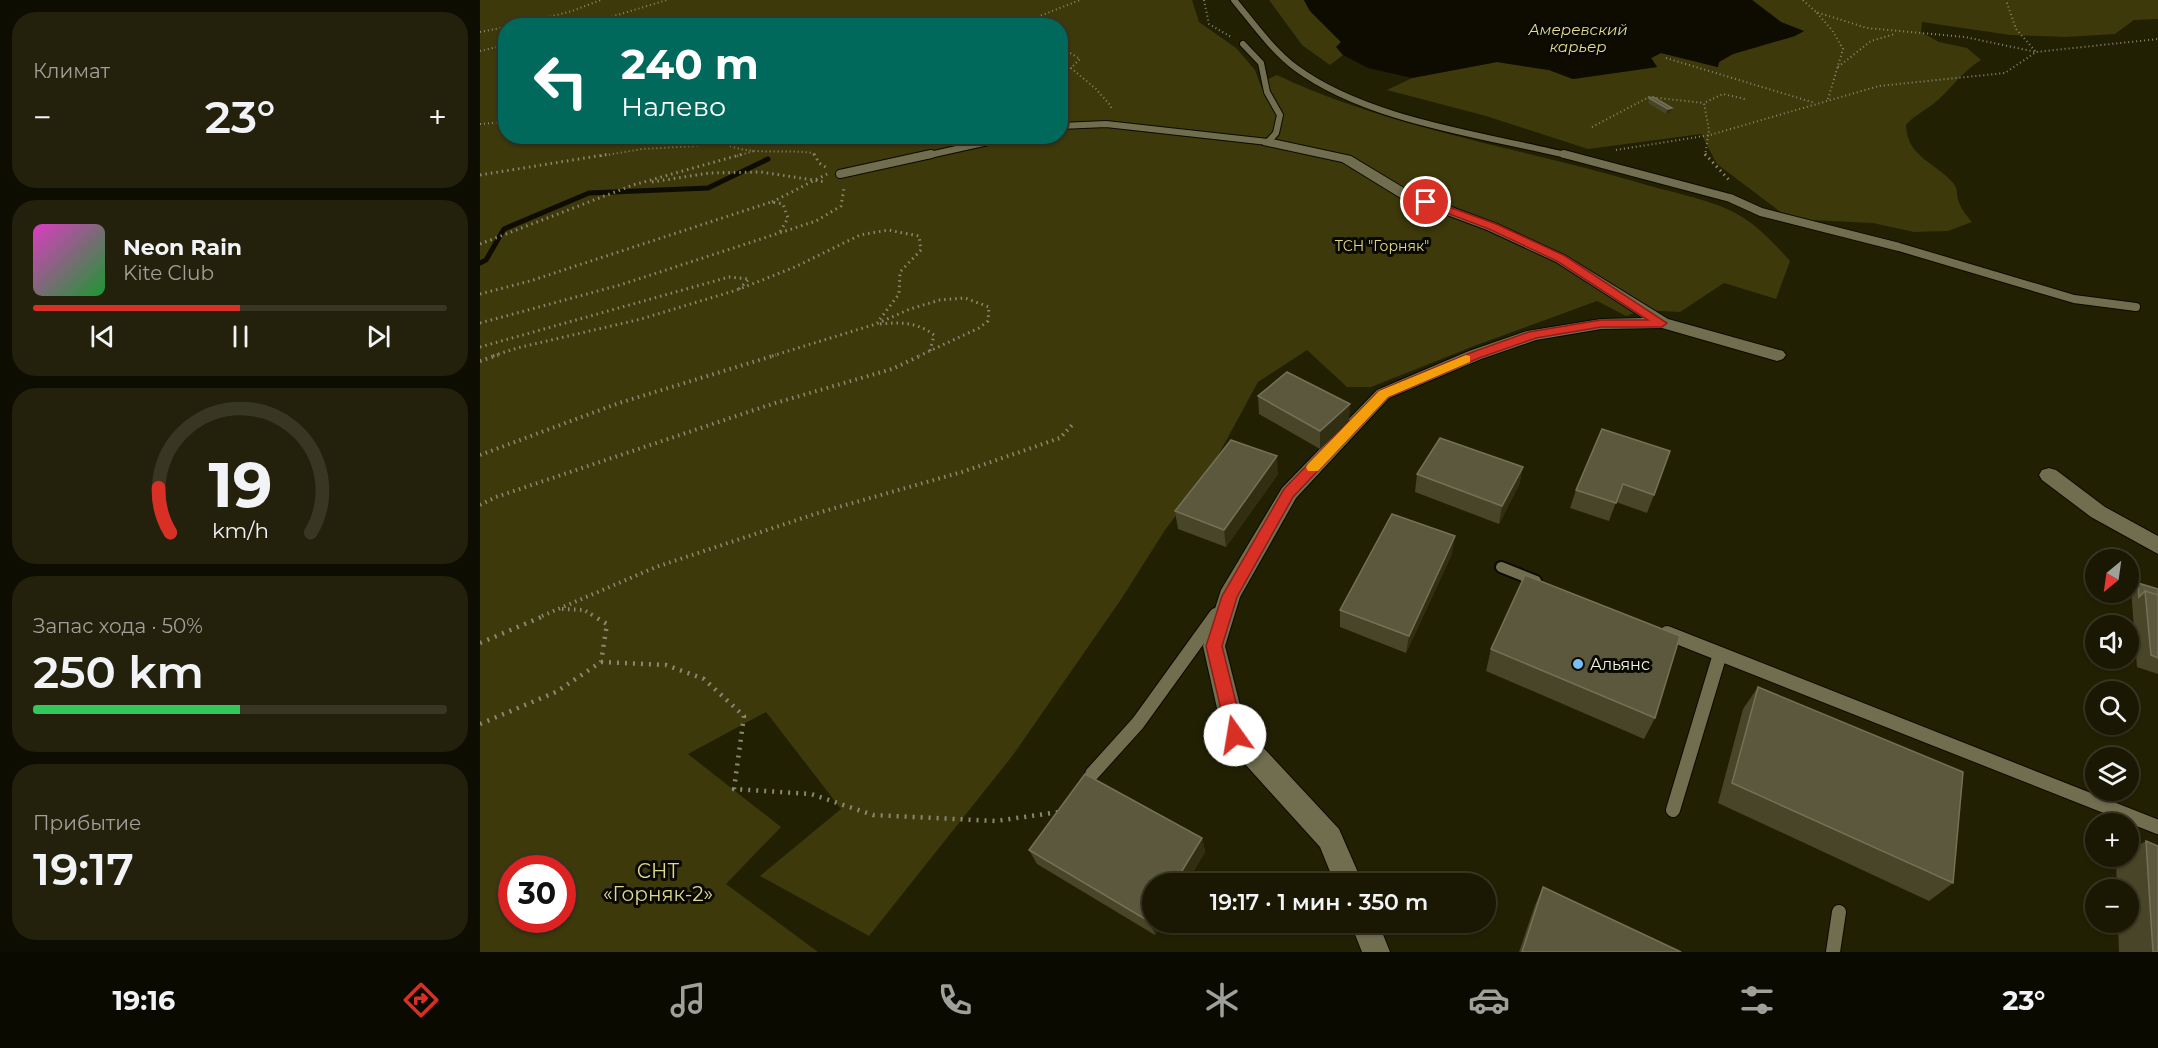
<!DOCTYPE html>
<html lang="ru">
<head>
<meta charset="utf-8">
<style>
	body { margin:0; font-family:Montserrat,sans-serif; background:#23210c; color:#f1f3f6; height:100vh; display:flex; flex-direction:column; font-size:22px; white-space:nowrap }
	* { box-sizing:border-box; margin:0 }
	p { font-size:20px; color:#9fa099 }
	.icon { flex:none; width:33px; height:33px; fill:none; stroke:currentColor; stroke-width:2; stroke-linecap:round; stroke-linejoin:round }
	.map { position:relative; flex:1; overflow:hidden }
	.panel { display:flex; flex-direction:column; gap:12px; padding:12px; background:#0e0d01; width:480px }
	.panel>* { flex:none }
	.guide { position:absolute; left:18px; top:18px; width:570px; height:126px; border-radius:24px; box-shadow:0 2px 4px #0004,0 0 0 2px #383724; background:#00695c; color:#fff; overflow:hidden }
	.needle { width:39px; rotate:209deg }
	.buttons { position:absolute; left:1605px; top:549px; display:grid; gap:12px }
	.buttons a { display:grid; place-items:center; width:54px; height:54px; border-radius:50%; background:#1a1802; box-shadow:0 2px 4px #0004,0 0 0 2px #383724; font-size:30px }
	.speed { position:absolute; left:18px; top:855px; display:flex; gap:12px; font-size:30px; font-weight:700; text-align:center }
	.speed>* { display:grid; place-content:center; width:78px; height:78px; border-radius:50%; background:#1a1802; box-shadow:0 2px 4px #0004,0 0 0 2px #383724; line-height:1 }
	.speed .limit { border:9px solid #d22; background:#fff; color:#111 }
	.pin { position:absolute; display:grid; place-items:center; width:51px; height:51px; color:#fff; margin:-26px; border:3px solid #fff; border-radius:50%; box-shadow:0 2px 6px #0007 }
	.me { position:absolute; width:66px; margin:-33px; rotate:347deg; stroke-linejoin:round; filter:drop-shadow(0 0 4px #0008) }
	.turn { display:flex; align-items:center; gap:21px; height:126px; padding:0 24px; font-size:27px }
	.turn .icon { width:78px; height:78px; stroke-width:2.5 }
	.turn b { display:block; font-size:42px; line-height:51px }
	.big { font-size:45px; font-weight:600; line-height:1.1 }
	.panel .card { flex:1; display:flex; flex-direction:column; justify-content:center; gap:9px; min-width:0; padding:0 21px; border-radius:24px; background:#23210c }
	.panel .dial { align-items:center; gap:0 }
	.dial svg { height:156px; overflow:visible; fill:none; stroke:#383724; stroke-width:7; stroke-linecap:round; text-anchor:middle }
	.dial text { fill:#f1f3f6; stroke:none }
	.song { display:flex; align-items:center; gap:18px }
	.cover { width:72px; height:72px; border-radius:9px; background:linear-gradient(135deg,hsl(310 70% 55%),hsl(130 70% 35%)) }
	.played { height:6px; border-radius:3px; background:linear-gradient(90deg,#d93025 50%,#383724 50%) }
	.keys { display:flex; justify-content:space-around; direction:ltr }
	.heat { display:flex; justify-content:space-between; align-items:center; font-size:33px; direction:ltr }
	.charge { height:9px; border-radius:4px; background:linear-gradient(90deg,#34c759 50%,#383724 0) }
	.trip { position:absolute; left:662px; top:873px; width:354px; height:60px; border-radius:30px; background:#1a1802; box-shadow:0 2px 4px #0004,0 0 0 2px #383724; font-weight:600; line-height:60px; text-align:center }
	.tabs { display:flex; height:96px; justify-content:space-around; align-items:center; background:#0a0a01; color:#9fa099 }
	.tabs .icon { width:42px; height:42px }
	.tabs .active { color:#d93025 }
	.tabs b { font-size:27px; color:#f1f3f6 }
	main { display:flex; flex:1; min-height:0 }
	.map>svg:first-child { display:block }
</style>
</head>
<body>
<main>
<section class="panel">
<div class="card"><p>Климат</p>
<div class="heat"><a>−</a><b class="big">23°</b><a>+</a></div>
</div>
<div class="card">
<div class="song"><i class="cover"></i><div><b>Neon Rain</b><p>Kite Club</p></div></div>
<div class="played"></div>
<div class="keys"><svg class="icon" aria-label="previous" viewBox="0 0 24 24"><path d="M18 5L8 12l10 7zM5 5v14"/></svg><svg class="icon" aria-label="pause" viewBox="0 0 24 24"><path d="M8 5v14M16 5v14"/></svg><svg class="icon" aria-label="next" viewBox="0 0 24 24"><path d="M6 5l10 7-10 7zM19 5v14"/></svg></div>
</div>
<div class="card dial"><svg viewBox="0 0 100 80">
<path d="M14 69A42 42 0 1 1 86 69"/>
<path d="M14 69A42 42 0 0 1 8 46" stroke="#d93025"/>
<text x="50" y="56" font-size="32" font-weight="700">19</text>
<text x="50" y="72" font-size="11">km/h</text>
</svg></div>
<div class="card"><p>Запас хода · 50%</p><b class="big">250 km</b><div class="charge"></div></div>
<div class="card"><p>Прибытие</p><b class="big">19:17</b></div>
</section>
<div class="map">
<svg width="1678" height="952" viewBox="0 0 1678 952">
	<rect width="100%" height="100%" fill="#222003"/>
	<path fill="#3d390b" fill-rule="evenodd" d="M0,0H712L719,22L756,48L775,70L782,89L786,80L797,75C908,128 1041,148 1160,183C1186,191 1223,198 1247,209C1273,220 1292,241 1310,261L1296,299L1244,283L1200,312L1163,310L1146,316L1117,301L994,346L891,387H867L827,350L778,382L729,472L685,530L642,598L533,755L389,936L280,876L361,809L286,712L208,754L301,827L246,884L338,952H0ZM26,26H580V136H26ZM32,868H82V920H32Z
		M789,0H824L830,11L861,42L857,47L863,55L850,65L822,45Z
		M1272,0H1678V19L1654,20L1635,34L1586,37L1530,35L1442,22L1441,32L1459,42L1487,48L1501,60C1481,72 1470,91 1452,105C1442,112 1434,116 1426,125C1427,158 1456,162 1474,184C1478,189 1476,196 1479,202C1481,209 1487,216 1492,222L1468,231L1434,232L1393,223L1310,219L1237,164L1221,134L1108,149L1006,116L907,90L932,78L1017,62L1069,70L1093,79L1177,67L1171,58L1181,53L1237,67L1239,62L1253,54L1314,36L1323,31L1301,22Z"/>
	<path fill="#0e0b00" d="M824,0H1272L1301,22L1324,31L1315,36L1253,54L1239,62L1238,67L1181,53L1171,58L1177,67L1093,79L1069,70L1017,62L932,78L888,68L863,55L856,47L861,42L830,11Z"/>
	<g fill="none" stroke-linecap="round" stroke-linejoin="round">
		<path stroke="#0e0b00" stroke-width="5" d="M0,263L6,260L24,229L109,193L228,188L288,159"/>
		<defs>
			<path id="service-far3" d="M754,0C773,23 792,50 816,68C888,121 1004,135 1090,156
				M580,126L626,124L788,142L796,133L800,115L787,92L781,63L763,44
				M445,156L535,136"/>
			<path id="service-far2" d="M1084,154L1250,198L1281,212L1419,247L1594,299L1656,307
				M360,174L451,154"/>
			<path id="service-far1" d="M1021,567L1056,581
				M735,616L739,611"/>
			<path id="service" d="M1187,633L1678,827
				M612,774L658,723L736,615
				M1193,810L1240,654
				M1353,952L1359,912"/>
			<path id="minor" d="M788,138L871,156L929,191L1017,224L1086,256L1188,319L1303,351L1306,355L1303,359L1297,361L1182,328L1121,329L1056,340L1001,359L909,398L816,498L760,597L745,646L766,729L859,829L883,884H855L840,847L746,743L743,735L723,646L741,590L802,488L897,390L989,351L1047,331L1121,319L1163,318L1076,262L1007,230L919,197L862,162L783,145L782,142Z
				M1569,468L1576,470L1625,507L1678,536V554L1611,517L1562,480L1559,475L1562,470Z
				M870,922H898L910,952H882Z"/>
		</defs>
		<use href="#service-far3" stroke="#0c0900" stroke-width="8"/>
		<use href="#service-far2" stroke="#0c0900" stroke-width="10"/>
		<use href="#service-far1" stroke="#0c0900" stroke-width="14"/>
		<use href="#service" stroke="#0c0900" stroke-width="16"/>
		<use href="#minor" stroke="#0c0900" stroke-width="2"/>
		<path stroke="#8a8871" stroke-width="2" stroke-dasharray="1 3" stroke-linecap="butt" d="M724,0L729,24L751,37
			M1323,0L1336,12
			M35,26L92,11L121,0
			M101,26L187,0
			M535,26L600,0
			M0,32L26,27
			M580,47L600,59L591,68L616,89L631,106V110
			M0,51L26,45
			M1186,58L1335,103
			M1358,67L1391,41L1415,34
			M1348,99L1363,49L1352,30L1336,12L1387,28L1485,37L1556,52L1536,29L1526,0
			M0,124L26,122
			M1112,127L1169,97L1224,103
			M233,136C259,159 301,148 333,153L335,156
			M1136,150L1230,135L1399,86L1525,73L1556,52L1678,39
			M121,156L162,149L216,146L245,136
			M257,156L274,151
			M1225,156L1229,130L1224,103L1243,94L1265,99"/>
		<path stroke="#8a8871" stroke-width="3" stroke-dasharray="1.5 4" stroke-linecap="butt" d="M334,154L339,163L347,168
			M1225,154L1251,182
			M0,175L130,154
			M172,182L229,173L281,172L346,182
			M292,202L347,174
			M0,244L153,185L263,154
			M0,294L50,281L291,202L303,204L308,218L300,232
			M0,323L140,285L336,221L361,206L364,188
			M400,324C420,322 437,322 454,335L450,351
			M0,347L249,277L269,279L259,289
			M13,356L37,348L161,319L257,290L315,267L380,235L408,230L439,236L441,250L420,272L419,294L397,323
			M292,356L396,324L430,309L460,300L485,298L509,307L508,321L499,328L439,356"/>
		<path stroke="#8a8871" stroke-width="4" stroke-dasharray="1.5 4.5" stroke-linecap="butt" d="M0,361L18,355
			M0,455L139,403L296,355
			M0,505L16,497L292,404L412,369L442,355
			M82,609L104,610L114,616
			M62,616L176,567L341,512L482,472L580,438L594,423"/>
		<path stroke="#8a8871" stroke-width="4.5" stroke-dasharray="2 6" stroke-linecap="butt" d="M0,643L66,615
			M121,662L186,665L224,679L264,716L254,789L331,794L393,815L516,821L579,812
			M0,724L76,692L121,662L127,624L112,615"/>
		<use href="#service-far3" stroke="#706e4f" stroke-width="6"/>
		<use href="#service-far2" stroke="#706e4f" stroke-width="8"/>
		<use href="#service-far1" stroke="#706e4f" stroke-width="10"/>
		<use href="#service" stroke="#706e4f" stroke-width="14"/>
		<use href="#minor" fill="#706e4f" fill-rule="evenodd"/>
	</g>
	<path fill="#484529" d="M1169,98L1192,108L1190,113L1186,114L1168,103Z
		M778,396L869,422L840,449L779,414Z
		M1122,429L1174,495L1167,513L1136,502L1129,521L1090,508L1096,490Z
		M1043,467L1039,485L1019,524L935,492L937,474Z
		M798,474L746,547L698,529L695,511Z
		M972,554L926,653L860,627V610Z
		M1658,583L1678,589V674L1657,667L1651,589Z
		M1011,649L1175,718L1164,739L1006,671Z
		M1278,687L1473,883L1449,901L1238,803L1263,709Z
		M722,838L725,852L706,884H672V922H683L675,935L557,864L549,850Z
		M1666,841L1678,952H1639L1638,922H1648V890H1637L1636,859L1640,856H1648V851Z
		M1063,887L1201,952H1039L1055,905Z"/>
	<path fill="#312e11" d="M1192,108L1190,113L1186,114L1188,109Z
		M870,404L869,422L840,449V431Z
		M797,456L798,474L746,547L744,530Z
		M1043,467L1039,485L1019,524L1022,506Z
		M975,536L972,554L926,653L929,636Z
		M722,838L725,852L706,884H694Z
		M672,919V922H683L675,935L670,922Z"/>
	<path fill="#5b583d" stroke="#737158" stroke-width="1.5" d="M1173,97L1192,108L1188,109L1169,98Z
		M807,372L870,404L840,431L778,396Z
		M1122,429L1190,451L1174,495L1143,484L1136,503L1096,490Z
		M960,438L1043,467L1022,506L937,474Z
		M751,440L797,456L744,530L695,511Z
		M912,514L975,536L929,636L860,610Z
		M1045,575L1200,636L1175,718L1011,649Z
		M1658,583L1678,589V595L1665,591L1659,597Z
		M1665,591L1678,595V658L1671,655Z
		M1278,687L1483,772L1473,883L1252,783Z
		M605,774L722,838L694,884H672V919L670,922L549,850Z
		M1666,841L1678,846V952H1673Z
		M1063,887L1201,952H1042Z"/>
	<path fill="#d93025" stroke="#8d1f18" stroke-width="1.5" d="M943,200H950L1016,224L1085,256L1187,323L1182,327H1121L1056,338L999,358L908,397L813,497L757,597L742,646L764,735L761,741L755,743L749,741L747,735L726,646L742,596L804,489L899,391L990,353L1049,332L1121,320H1168L1077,261L1009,229L943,204Z"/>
	<path fill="#f59e0b" d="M986,355L990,356V362L908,397L838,471H828L826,467L828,464L899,391Z"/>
	<circle fill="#78bff7" stroke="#0a0901" stroke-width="2" cx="1098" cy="664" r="6"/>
	<g text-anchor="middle" stroke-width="6" stroke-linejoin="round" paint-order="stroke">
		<g font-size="14" fill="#dfd98c" stroke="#0a0901">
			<text x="902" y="251">ТСН "Горняк"</text>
		</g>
		<g font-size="15" font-style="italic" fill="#e4de91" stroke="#0a0901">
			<text x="1098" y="35">Амеревский<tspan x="1098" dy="17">карьер</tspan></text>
		</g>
		<g font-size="16" fill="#f7f6e5" stroke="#0a0901" text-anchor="start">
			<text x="1110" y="670">Альянс</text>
		</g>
		<g font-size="20" fill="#dfd98c" stroke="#0a0901">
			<text x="178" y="878">СНТ<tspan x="178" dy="23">«Горняк-2»</tspan></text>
		</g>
	</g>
</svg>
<div class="buttons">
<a><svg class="needle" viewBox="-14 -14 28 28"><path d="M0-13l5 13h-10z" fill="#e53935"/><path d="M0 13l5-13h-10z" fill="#9fa099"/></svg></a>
<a><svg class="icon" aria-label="sound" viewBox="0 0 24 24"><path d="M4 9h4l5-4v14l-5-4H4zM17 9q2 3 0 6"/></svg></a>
<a><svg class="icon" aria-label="search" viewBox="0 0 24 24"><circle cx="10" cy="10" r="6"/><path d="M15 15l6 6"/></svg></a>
<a><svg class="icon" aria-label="layers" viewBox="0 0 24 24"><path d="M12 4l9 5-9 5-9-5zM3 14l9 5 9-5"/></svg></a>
<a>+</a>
<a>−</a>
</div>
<div class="speed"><div class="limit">30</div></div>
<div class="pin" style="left:946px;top:202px;background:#d93025"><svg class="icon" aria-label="arrive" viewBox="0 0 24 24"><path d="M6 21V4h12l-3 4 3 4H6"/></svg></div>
<svg class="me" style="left:755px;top:735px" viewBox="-20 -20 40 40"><circle r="19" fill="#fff"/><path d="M0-13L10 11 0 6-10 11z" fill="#d93025"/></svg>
<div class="trip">19:17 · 1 мин · 350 m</div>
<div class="guide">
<div class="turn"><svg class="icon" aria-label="left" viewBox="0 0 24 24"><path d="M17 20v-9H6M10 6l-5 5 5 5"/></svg><div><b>240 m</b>Налево</div></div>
</div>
</div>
</main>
<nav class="tabs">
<b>19:16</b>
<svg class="icon active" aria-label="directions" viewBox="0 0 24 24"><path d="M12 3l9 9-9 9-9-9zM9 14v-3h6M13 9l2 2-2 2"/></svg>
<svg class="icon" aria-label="music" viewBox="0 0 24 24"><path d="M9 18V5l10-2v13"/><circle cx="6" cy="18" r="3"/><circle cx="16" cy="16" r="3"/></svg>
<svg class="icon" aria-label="phone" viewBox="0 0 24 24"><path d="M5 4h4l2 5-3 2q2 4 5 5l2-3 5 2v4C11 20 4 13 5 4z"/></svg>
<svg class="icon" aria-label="climate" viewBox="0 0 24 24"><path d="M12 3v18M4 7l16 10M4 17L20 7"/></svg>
<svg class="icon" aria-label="car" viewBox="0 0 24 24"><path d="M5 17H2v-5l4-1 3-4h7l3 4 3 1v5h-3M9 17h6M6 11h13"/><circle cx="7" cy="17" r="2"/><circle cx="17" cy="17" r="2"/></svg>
<svg class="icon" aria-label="filters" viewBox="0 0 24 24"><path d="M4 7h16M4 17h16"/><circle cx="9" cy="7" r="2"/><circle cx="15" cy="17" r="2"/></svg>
<b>23°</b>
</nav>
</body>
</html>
